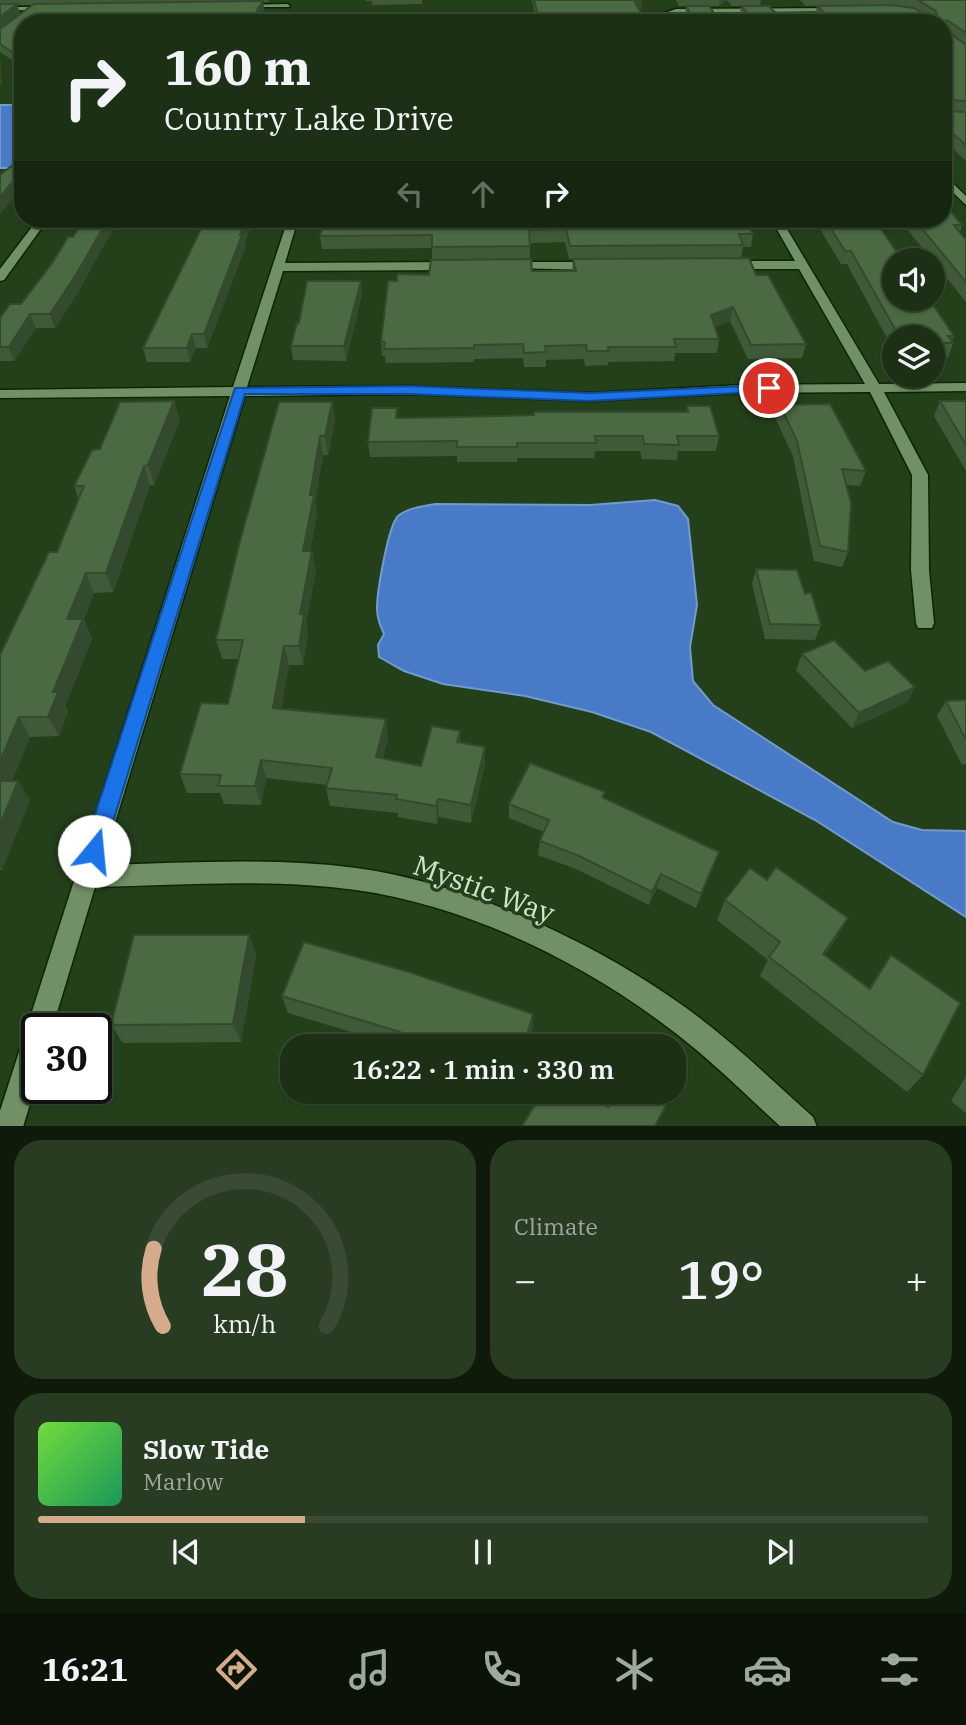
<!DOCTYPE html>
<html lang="en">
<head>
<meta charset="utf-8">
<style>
	body { margin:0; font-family:"IBM Plex Serif",serif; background:#283c22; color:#f1f3f6; height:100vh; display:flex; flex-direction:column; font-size:26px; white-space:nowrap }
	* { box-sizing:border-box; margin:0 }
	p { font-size:23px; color:#a0a9a0 }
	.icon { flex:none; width:38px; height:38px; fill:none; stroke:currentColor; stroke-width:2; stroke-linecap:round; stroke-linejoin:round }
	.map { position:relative; height:1126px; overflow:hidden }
	.sheet { display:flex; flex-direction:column; gap:14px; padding:14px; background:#0f1a0b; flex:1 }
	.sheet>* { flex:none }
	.banner { position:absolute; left:14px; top:14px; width:938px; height:214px; border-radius:28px; box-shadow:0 2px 5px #0004,0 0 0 2px #394b34; background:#1b3014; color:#f1f3f6; overflow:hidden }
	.controls { position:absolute; left:882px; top:248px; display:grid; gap:14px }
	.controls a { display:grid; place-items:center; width:63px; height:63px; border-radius:50%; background:#1b3014; box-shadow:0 2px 5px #0004,0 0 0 2px #394b34; font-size:35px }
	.speed { position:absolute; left:21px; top:1013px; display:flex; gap:14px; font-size:35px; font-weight:700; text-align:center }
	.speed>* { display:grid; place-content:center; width:91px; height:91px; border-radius:50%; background:#1b3014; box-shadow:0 2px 5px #0004,0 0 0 2px #394b34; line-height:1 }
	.speed .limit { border:4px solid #111; border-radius:10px; background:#fff; color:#111 }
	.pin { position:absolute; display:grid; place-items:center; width:60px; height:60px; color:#fff; margin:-30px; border:4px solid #fff; border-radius:50%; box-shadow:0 2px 7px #0007 }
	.me { position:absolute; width:77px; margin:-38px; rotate:17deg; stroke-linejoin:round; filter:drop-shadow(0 0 5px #0008) }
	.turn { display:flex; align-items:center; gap:24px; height:147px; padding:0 35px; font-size:32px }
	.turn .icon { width:91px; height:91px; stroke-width:2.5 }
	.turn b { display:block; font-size:49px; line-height:60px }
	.lanes { display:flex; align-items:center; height:66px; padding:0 35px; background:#0003; justify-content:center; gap:35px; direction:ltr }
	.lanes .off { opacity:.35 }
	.big { font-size:52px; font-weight:600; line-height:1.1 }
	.sheet .tile { flex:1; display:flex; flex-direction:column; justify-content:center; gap:10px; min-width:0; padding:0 24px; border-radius:28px; background:#283c22 }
	.sheet .dial { align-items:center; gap:0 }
	.dial svg { height:182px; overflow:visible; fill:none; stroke:#394b34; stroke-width:7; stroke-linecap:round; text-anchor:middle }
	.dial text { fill:#f1f3f6; stroke:none }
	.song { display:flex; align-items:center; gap:21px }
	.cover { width:84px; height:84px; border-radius:10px; background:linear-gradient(135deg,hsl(100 70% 55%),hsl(150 70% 35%)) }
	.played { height:7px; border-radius:4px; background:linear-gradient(90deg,#d6ab8b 30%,#394b34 30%) }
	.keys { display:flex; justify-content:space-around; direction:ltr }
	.heat { display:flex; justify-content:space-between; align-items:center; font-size:38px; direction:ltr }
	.sheet .tiles { flex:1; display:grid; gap:14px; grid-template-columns:1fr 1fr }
	.tile:last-child { grid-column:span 2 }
	.trip { position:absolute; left:280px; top:1034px; width:406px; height:70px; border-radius:28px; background:#1b3014; box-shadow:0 2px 5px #0004,0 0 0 2px #394b34; font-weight:600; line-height:70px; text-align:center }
	.tabs { display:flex; height:112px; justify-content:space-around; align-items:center; background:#0b1308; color:#a0a9a0 }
	.tabs .icon { width:49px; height:49px }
	.tabs .current { color:#d6ab8b }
	.tabs b { font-size:32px; color:#f1f3f6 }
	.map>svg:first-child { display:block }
</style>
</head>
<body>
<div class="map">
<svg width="966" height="1127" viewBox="0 0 966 1127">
	<rect width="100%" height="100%" fill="#24401b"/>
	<path fill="#497ac8" stroke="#729aca" stroke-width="2" d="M0,105H23V168H0Z
		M655,500L678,506L688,519L697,605L690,647L693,681L713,705L893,822L922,830L966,831V917L815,820L651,732L592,712L525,696L443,684L404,671L379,657L378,645L384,634C380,625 377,618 377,608C377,592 388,526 398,516C408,508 423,506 435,504L590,505Z"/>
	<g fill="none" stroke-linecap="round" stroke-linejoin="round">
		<defs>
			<path id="street" d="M288,4L290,7H236L239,5Z
				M0,7H50L53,9L0,11Z
				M838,8L840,11L676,13L666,16L667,23H660L659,15L676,9Z
				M943,174L966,196V205L943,183Z
				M38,219H48L4,280L0,281V269Z
				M288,219H298L285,263L453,262L459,266L453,270L283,271L247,387L409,386L590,393L742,385L865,384L799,269H730L724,265L730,261H795L771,219H781L879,384L966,383V391L884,392L928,475L929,570L934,623L932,628H918L916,623L911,570L912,475L870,392L742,393L590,401L409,394L245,396L102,865C186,863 272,857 356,868C470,883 606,947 697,1016C738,1047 775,1083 813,1117L817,1127H781C747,1096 714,1063 678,1035C587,964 470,906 356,890C270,878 182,885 95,887L52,1029H37V1081L23,1127H0V1111L230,396L0,398V390L233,387Z
				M509,262H597L603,266L597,270L505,268V264Z"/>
		</defs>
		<use href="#street" stroke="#0a2603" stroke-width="3"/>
		<use href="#street" fill="#719068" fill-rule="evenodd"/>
	</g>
	<path fill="#405a39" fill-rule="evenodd" d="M0,0H269L268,2H263L264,10L257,23H23V67L0,52ZM17,5H34L3,27L20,14Z
		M366,0H422V4L372,5V1H366Z
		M532,0H642V8L639,9L646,23H537Z
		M676,0H727L719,6H709L721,23H689L685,16L686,6H679Z
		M727,0H761L760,6L785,23H746L740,15L741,6H732Z
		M800,0H966V161L943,140V23H823L815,15L817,6H806Z
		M325,219L753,234L751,247H743L741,258L756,275L806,344L802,358L748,359L730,321L715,327L719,339L717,353H675L674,361L608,362V365L585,366L584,359L546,360V367H524L523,358L474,359V362L386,363L385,356H382L381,342L397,281L429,275L432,260V248L322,249L320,236ZM565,242L569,259H573L572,271H532L530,259V243Z
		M814,219H874L954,336L952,341L953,343L948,358H933V338H894V351L847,264H841Z
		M899,219H943L962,225L960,232L966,239V302Z
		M244,244L245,248L207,348H196L190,362H147L143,348Z
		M81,287L55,328H36L14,361H0V318L21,304Z
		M362,294L346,361L293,360L291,346L299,323Z
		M174,401L180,420L154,485H150L113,592L94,593L84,619L92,639L65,706L68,711L59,736L30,737L12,781L30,800L2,870H0V655L57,552L79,500L74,486L100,449Z
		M940,401H966V471L934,416Z
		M332,402L335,421L328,455H323L315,501L317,514L310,551L316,570L306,623L308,633L303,665H289L281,708L386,719L388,738L383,758L421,766L461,743L485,765L471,823L439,817L437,824L398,817V813L330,806L326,788L327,785L266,778L261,805L224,804L220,793H187L180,774L228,704L239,659H222L216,640Z
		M780,405L866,471L860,486L846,485L848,552L842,567L814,561L793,456L776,420Z
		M687,406L719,436L716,451H678L677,460L642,459L640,451H595L594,458H517V462H457V456L370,457L368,442L398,418L458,417L686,412Z
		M756,569L805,594L821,625L815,640L765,639L752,584Z
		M802,654L865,671L915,687L907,702L852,728L796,670Z
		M966,700V764L962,765L937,716L946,701Z
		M604,798L719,852L696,908L657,888L649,905L576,869L538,855L540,841L544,832L509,818V804Z
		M767,880L848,918L825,955L869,988L891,955L923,1075L907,1092L760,976L768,960L717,920L725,900Z
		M249,935L256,954L241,1042L123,1043L111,1025Z
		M282,996L533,1014L532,1030L527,1046H394L395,1045L288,1013Z
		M966,1076V1113L951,1101Z
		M470,1092H514L509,1106Z"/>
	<path fill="#344a2e" d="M634,0H642V8L633,9Z
		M719,0H727L719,6Z
		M263,1L264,10L257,23H249Z
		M17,4L20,14L0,29V17Z
		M0,55L2,85H0Z
		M23,169V186L0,215V197Z
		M108,219H119L81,287L55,328L50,314Z
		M247,219H255L244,244L245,248L207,348L204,334L240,235Z
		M361,281L362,294L346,361L344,346Z
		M733,307L730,321L709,329L711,315Z
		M30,314L36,328L14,361L9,347Z
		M192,334L196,348L190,362L187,348Z
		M174,401L180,420L154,485L148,465Z
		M332,402L335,421L328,455L325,436Z
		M320,436L323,455L315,501L317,514L306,570L303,551L310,495Z
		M144,466L150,485L113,592L106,573Z
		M312,551L316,570L306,623L308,633L303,665L299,646L300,614Z
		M86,573L94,593L84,619L92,639L65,706L68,711L59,736L48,717L67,619Z
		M284,646L289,665L278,726L273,708Z
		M915,687L907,702L852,728L859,713Z
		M19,717L30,737L4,800L0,794V761Z
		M386,719L388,738L379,775L376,757Z
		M460,731L461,749L457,742Z
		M485,747V765L471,823V805Z
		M261,760L266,778L261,805L255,786Z
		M18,781L30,800L2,870L0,868V825Z
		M438,799L439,817L437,824L436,806Z
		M719,852L714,866L696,908L701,894Z
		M661,874L657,888L649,905L652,892Z
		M848,918L837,938L812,974L823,954Z
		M249,935L256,954L241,1042L233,1024Z
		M533,1014L532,1030L527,1046H524Z
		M510,1092H514L509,1106Z"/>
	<path fill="#4b6942" stroke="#344a2e" stroke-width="2" d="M534,0H636H634L646,23H540Z
		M918,0H966V33L947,20L944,21L943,28L966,45V101L947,100L944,103L945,111L966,112V145L943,125V23H835L817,6L891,5L914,8L927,16L937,15L936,11Z
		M263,1L249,23H23V59L0,44V29L34,4Z
		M0,4H17L0,17Z
		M686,6H709L721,23H696Z
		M741,6H769L785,23H756Z
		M19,160L23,163V169L0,197V175Z
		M943,202L962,225H954L966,240V282L914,219H943Z
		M84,219H108L77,273L50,314H30L9,347H0V318L10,304H21L53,262L68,237H73Z
		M206,219H247L240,235H242L204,334H192L187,348H143Z
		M325,219H745L753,234H739L743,245L570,246L566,229L529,230L530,246L432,247V235L320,236Z
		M825,219H874L903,261H894V299H929L954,336H948L953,343H933V338H900L851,251H845Z
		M749,258L756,275H768L806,344L751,345L733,307L711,315L719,339H674L676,347H608L609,351H587L586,345L545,346L546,352L524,353L523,344L474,345V348L384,349L385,342H381L388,281H397L398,274L429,275L431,260L531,259L532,271H576L573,259Z
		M307,281H361L344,346H291L297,323H299Z
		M174,401L148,465L144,466L106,573H86L67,619H83L53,692H58L48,717H19L0,761V655L49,552H57L84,486H74L92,450L100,449L120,402Z
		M940,401H966V445Z
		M279,402H332L325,436H320L310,495H314L303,551H312L300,614H304L299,646H284L273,708L386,719L376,757L421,766L432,726L460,731L457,742L485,747L471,805L438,799L436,806L396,799L397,795L326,788L332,768L261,760L255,786H218L221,775L180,774L201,703L228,704L243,640H216L240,541Z
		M830,404L866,471L842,469L851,503L848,552L820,546L797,441L780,405Z
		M687,406H710L719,436H677L679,445L644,444L643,436H595L596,443H517V447H457V441L368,442L372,408H397L396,418L458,417L534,415V412H688Z
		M756,569L797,570L805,594L811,592L821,625L770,624Z
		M834,640L865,671L888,661L915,687L859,713L802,654Z
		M966,700V740L946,701Z
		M530,763L605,792L602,797L719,852L701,894L661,874L652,892L577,855L540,841L549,820L509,804Z
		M0,781H18L0,825Z
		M776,867L848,918L823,954L870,989L891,955L960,1003L923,1075L769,957L780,942L725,900L750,868L767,880Z
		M134,935H249L233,1024L111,1025Z
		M304,942L409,972L533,1014L524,1046H394L400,1032L282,996Z
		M543,1092H587L608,1107L616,1092H647L666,1105L655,1126H522Z"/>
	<path fill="#1a73e8" stroke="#114b97" stroke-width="2" d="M769,385L775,388L773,391L590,401L409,394H245L104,851L101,858L94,860L87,858L83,851L235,388L409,386L590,393Z"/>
	<g text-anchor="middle" stroke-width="7" stroke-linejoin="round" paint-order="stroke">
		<g font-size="28" fill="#d2e3cd" stroke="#24401b">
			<text transform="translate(484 889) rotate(20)" y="10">Mystic Way</text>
		</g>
	</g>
</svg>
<div class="controls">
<a><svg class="icon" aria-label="sound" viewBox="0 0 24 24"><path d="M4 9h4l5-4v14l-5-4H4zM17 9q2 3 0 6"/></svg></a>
<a><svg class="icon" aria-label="layers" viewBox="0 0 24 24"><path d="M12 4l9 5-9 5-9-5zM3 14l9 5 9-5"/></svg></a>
</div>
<div class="speed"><div class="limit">30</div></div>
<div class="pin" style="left:769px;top:388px;background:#d93025"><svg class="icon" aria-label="arrive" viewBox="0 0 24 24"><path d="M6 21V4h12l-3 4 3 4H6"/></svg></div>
<svg class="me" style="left:94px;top:851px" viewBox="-20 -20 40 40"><circle r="19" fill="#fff"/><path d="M0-13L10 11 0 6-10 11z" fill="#1a73e8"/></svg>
<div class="trip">16:22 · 1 min · 330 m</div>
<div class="banner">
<div class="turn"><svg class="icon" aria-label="right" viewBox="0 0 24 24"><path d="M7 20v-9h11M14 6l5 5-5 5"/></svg><div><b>160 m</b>Country Lake Drive</div></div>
<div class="lanes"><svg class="icon off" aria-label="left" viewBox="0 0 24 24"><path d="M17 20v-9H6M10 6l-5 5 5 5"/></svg><svg class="icon off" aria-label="ahead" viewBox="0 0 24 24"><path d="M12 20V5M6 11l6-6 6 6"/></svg><svg class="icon" aria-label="right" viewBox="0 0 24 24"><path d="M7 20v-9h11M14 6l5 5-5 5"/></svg></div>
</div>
</div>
<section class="sheet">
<div class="tiles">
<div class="tile dial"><svg viewBox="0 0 100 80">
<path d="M14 69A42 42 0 1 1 86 69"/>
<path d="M14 69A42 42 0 0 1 10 35" stroke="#d6ab8b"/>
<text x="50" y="56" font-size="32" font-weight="700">28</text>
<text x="50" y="72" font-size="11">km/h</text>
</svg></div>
<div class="tile"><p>Climate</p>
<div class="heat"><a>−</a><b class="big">19°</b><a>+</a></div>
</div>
<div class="tile">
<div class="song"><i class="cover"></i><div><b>Slow Tide</b><p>Marlow</p></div></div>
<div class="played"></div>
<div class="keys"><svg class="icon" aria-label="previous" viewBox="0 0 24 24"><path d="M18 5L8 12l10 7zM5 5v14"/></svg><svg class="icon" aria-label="pause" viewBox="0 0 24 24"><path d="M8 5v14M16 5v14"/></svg><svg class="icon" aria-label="next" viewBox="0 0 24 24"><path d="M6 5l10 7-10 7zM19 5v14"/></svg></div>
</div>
</div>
</section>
<nav class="tabs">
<b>16:21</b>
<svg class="icon current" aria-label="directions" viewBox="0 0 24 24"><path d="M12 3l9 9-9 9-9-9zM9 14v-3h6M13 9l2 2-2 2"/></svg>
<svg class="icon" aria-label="music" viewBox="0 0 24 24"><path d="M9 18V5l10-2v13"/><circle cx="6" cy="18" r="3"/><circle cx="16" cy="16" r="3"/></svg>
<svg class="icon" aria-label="phone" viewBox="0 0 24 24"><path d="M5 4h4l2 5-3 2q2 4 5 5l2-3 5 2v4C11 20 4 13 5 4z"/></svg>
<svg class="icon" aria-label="climate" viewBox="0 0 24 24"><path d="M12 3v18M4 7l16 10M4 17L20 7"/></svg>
<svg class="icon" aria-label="car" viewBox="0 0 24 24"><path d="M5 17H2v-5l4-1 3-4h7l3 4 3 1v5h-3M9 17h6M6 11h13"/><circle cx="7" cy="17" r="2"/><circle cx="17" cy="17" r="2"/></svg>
<svg class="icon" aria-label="filters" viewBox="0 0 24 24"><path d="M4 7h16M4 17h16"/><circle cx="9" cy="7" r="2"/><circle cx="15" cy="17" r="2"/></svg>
</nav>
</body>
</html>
